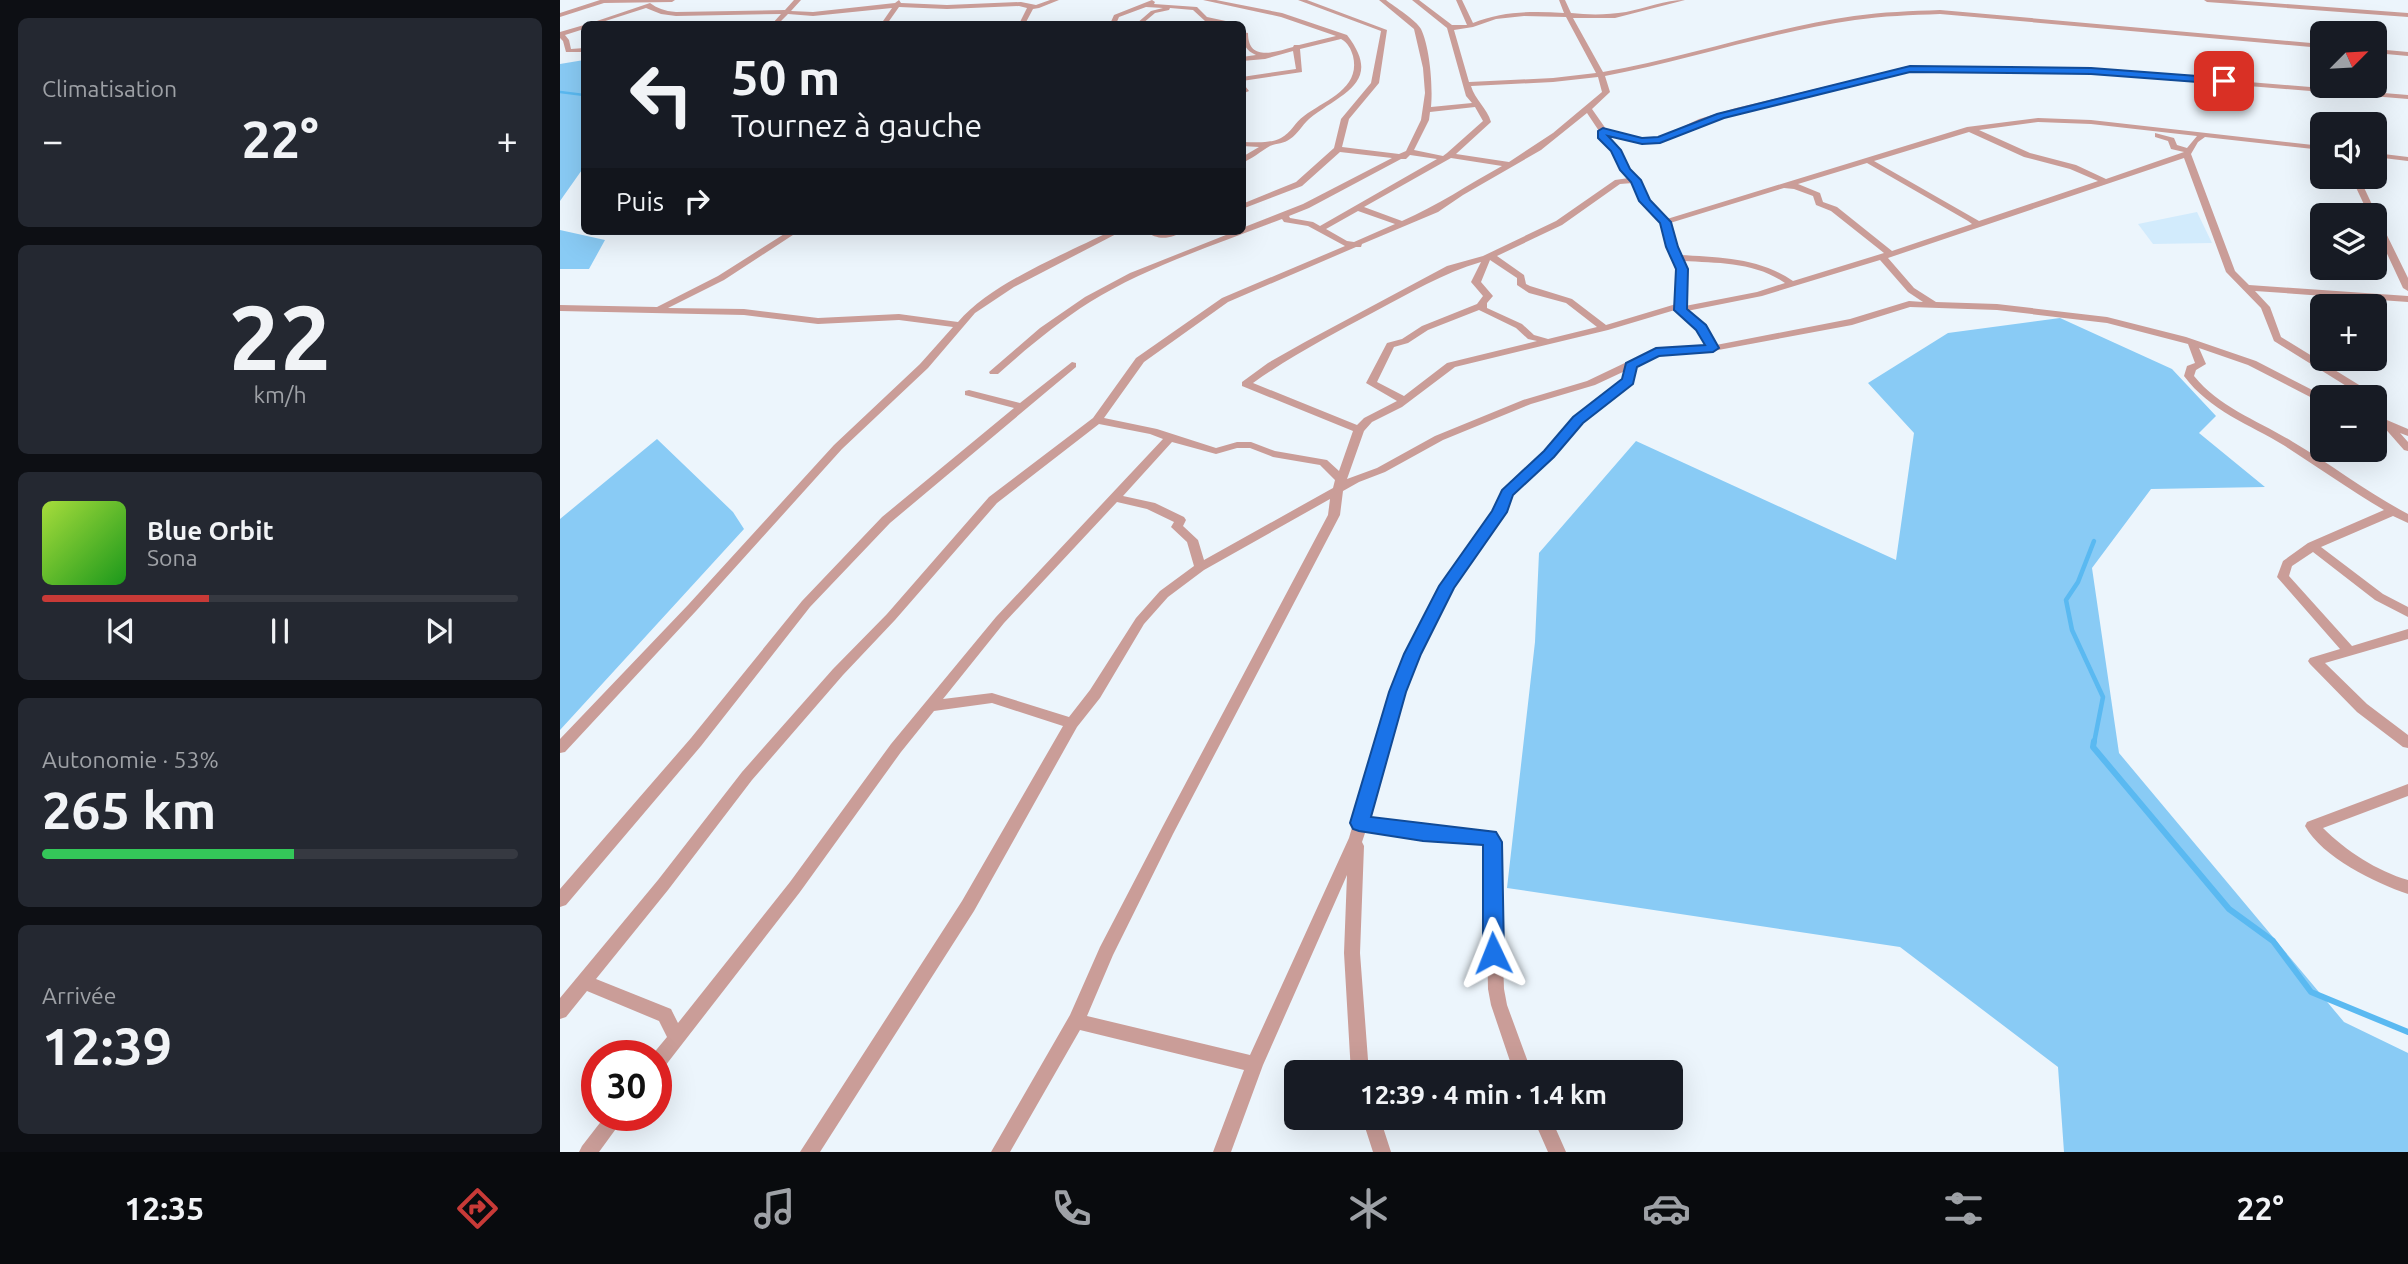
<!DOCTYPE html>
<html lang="fr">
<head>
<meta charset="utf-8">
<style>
	body { margin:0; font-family:Ubuntu,sans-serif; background:#242831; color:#f1f3f6; height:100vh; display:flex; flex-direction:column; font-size:26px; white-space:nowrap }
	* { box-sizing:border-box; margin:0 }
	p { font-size:23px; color:#9ea1a6 }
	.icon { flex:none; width:38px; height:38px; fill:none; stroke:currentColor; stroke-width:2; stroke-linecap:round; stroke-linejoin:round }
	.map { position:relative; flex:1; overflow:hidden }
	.drawer { display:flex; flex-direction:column; gap:18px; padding:18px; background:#0d0f14; width:560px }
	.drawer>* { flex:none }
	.guide { position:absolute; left:21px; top:21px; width:665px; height:214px; border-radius:10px; box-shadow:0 7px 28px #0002; background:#171b24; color:#f1f3f6; overflow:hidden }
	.needle { width:46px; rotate:66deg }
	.controls { position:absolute; left:1750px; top:21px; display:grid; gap:14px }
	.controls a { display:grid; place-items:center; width:77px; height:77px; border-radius:10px; background:#171b24; box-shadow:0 7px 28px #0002; font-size:35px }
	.speed { position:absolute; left:21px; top:1040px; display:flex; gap:14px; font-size:35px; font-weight:700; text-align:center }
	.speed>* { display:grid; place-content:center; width:91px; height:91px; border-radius:50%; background:#171b24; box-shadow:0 7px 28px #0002; line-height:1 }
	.speed .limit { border:10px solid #d22; background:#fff; color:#111 }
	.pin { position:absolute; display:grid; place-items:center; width:60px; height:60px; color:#fff; margin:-30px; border-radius:14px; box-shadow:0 4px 10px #0006 }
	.me { position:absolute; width:77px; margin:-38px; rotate:358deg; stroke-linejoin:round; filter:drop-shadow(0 0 5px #0008) }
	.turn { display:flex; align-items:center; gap:24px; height:147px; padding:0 35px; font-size:32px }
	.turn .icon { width:91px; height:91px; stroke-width:2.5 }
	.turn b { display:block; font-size:49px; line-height:60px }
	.then { display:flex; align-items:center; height:66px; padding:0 35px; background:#0003; gap:14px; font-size:26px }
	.big { font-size:52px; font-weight:700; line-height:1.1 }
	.drawer .card { flex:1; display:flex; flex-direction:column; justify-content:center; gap:10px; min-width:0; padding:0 24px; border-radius:10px; background:#242831 }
	.drawer .dial { align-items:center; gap:0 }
	.dial b { font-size:91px; line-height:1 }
	.song { display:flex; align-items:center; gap:21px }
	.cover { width:84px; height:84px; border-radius:10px; background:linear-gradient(135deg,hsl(80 70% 55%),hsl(120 70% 35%)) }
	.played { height:7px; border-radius:4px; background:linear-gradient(90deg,#c83a37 35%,#363941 35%) }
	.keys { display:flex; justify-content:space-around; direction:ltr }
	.heat { display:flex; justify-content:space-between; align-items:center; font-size:38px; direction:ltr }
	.charge { height:10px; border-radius:5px; background:linear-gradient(90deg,#34c759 53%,#363941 0) }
	.trip { position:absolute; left:724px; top:1060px; width:399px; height:70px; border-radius:10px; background:#171b24; box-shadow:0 7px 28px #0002; font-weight:700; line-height:70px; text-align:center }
	.tab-bar { display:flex; height:112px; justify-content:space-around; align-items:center; background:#090b0e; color:#9ea1a6 }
	.tab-bar .icon { width:49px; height:49px }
	.tab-bar .on { color:#c83a37 }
	.tab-bar b { font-size:32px; color:#f1f3f6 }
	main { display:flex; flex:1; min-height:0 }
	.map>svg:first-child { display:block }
</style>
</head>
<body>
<main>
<section class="drawer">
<div class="card"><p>Climatisation</p>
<div class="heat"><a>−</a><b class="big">22°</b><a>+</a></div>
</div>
<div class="card dial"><b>22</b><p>km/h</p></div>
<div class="card">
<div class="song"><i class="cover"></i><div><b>Blue Orbit</b><p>Sona</p></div></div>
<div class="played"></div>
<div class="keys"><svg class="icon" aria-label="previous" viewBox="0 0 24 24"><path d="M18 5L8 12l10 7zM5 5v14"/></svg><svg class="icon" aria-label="pause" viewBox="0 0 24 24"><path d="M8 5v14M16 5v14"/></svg><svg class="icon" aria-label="next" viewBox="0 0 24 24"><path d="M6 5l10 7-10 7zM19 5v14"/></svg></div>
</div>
<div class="card"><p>Autonomie · 53%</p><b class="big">265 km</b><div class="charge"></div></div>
<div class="card"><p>Arrivée</p><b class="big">12:39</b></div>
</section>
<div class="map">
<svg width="1848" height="1152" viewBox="0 0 1848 1152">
	<rect width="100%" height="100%" fill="#ecf5fc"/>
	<path fill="#d2ebfc" d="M1637,212L1652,243L1593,244L1578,224Z"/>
	<path fill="#89cbf5" d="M24,60V167L0,201V64Z
		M0,230L45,240L29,269H0Z
		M1500,318L1612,369L1656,416L1639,433L1705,487L1591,489L1532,568L1559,753L1784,1022L1848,1053V1152H1504L1498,1067L1340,947L947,888L975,642L979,553L1076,441L1336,560L1354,433L1308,383L1388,333Z
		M97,439L173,512L184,529L0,730V519Z"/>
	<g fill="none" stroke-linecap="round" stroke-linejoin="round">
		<path stroke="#5ab9f1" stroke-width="2.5" d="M0,92L24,95"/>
		<path stroke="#5ab9f1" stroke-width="4.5" d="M1534,743L1543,697L1512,630L1506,600L1518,582L1534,541"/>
		<path stroke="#5ab9f1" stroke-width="6" d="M1534,741L1533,747L1669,909L1713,941L1751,992L1848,1032"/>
		<path fill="#ca9d98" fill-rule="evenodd" d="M40,0H115L112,2L44,3L0,17V13Z
			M234,0H241L231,11L253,12L335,3L339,0L341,3L387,5L461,2L476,5L490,0H499L479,8L473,9L465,24H459L467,8L459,6L387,9L339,7L327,24H321L332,8L253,16L228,14L218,24H212L221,14L116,16L101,14L86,8L36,24H28L90,3C97,8 104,11 116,12L225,10Z
			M592,0L595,2L594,4L637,7L647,17L680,24H668L645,21L633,10L610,8L609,10L595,13L582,24H576L591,11L603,8L586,7L559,17L556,24H550L554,15Z
			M643,0H656L722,13L787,35C824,83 781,93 749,119C742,125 738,134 730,139C724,144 717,143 710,146C701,151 692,159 682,163V157L699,147L682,146V142C695,142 709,144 721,138C731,133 735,122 744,116C765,100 801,89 793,56C791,49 788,43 781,39L740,49L742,72L682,81V77L736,69L733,51L705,59L682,61V57L696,55C685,50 682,43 683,32L688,33C688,62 715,52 733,47L734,45H739L776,36L721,17Z
			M738,0H747L827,30L819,83L789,119L782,147L839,154L846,151L861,120L865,93L863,68L854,29L819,0H826C835,7 856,20 861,29C870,48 873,87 871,107L912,103L906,96L887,28L852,0H859L892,25H907L896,0H902L913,23C943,11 972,11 1004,13L999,0H1005L1011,13C1029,15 1047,15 1066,12C1086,8 1105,0 1125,0L1055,18H1013L1043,72C1128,57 1209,28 1294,16C1323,12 1351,11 1380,10L1762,44V48L1380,14C1351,15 1323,16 1295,20C1210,32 1128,60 1045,76L1050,92L1032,109L1046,129L1082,139L1099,138L1139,119L1176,108L1334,70L1366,66L1531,69L1848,95V99L1531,73L1366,70L1334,74L1182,112L1145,123L1100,142L1082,143L1047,134V137L1059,148L1069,169L1080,180L1089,200L1107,219L1407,127L1478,118L1531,120L1762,146V150L1645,137L1638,142L1631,154L1675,271L1689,285L1848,296V302L1695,291L1710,307L1721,337L1804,388L1812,397H1801L1796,392L1714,341L1701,308L1666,272L1624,158L1328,258L1354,288L1376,302L1437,304L1547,317L1626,337L1696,361L1766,397H1762V402L1758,401L1688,365L1639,348L1646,364L1636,370L1634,376C1660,408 1699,421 1733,442C1772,465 1808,493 1848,514V523L1833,516L1761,547L1823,594L1848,607V617L1815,600L1753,552L1732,566L1729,576L1792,646L1848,629V639L1765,663L1807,704L1848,735V748L1843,747L1797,712L1750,664L1748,661L1750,658L1780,649L1717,577L1723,561L1748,543L1824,510C1790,490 1758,467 1725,446C1689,424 1650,411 1624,376L1627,366L1635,363L1628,344L1547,323L1437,310L1350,307L1292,325L1153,351L1098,355L1076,367L1072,383L1022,422L993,456L952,495L945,512L892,588L859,654L845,692L809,818L863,827L924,830L937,838L939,842L944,989L947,1005L972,1073H954L931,1005L928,989L925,845L921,842L863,839L806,830L802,842L804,846L800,953L809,1073H791L784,953L787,875L703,1065L671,1152H653L684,1070L520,1030L450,1152H431L510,1015L540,947L603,826L768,515L770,499L644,570L608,597L584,624L540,698L517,727L414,911L260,1152H240L402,901L503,726L432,703L374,711L341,752L240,892L102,1070L96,1072V1055H92L107,1037L99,1021L27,991L6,1017L0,1019V998L98,880L182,772L273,669L327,614L429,497L533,418L576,358L662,298L785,246L748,226L724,222L722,219C660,243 586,267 530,302C497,323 467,348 438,374H430L429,372L480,328L525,297L570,273L676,231H682V228L743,204L832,158L780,152L742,186L682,209V204L736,182L774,148L781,119L811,83L821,31ZM964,16L1006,17L1036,73L993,78L909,82L894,30L913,27L936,19ZM1038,77L1042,92L993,133L949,162L896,154L931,122C927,108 915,100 911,86L993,82ZM915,107L923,121L887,153L883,156L854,150L869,120L870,112ZM1027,113L1039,131V138L1053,151L1061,170L1069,178L1055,180L996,221L923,256L887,266L745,342L708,363L682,382V386L793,431L779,471L767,460L715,451L691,442H677L656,448L597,429L544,418L584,362L668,302L796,247H801L802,244L878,212L903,195L981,150ZM1478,122L1531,124L1637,136L1627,148L1617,145L1614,138L1595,133V137L1608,141L1611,149L1624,152L1546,179L1516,165L1470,153L1419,130ZM1409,132L1464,157L1510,169L1538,181L1419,221L1314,161ZM850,155L877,159L760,226L753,222L730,218L729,216L749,208L841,159H846ZM891,158L942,166C909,184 877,206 842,221L804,207ZM1307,163L1408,221L1412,224L1332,251L1277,207L1263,202L1260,193L1238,184ZM1073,183L1082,203L1101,223L1108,247L1117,269L1116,304L1046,325L1012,299L970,286L966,284L964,275L937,256L1002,225L1060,184ZM1224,188L1234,189L1253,196L1256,205L1271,211L1324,253L1233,281C1200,258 1159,257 1120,255L1110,223ZM798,211L835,224L794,242L787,241L766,229ZM930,260L957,278V285L969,293L1006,303L1037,327L988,339L974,335L962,324L927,308V303L933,296L921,282ZM1320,260L1348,292L1363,302L1349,301L1290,319L1156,345L1144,326L1127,311L1202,296ZM1123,261C1158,263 1195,262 1225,283L1197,292L1125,306L1127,269ZM921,262L911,282L923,296L917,304L862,326L842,339L827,343L806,383L837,401L804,418L797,425L693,383C731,356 773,334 814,312C850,293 883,273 921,262ZM919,310L956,328L968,339L977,341L887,363L844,396L817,382L834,347L848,343L868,330ZM1115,310L1137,330L1147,345L1092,350L1027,381L963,400L875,436L817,468L787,479L804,431L812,422L842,407L895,367L1048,330ZM1065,371L1063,380L1014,418L985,452L943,490L933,511L881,586L845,654L831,692L789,838L690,1055L527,1016L553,955L613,834L780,515L783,491L799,482L825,472L883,440L971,404L1035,385ZM539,424L590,434L603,439L436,617L331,744L230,882L118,1023L111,1009L36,979L108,890L192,780L283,675L335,620L437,503ZM612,442L656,454L677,448H690L713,457L760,465L775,480L773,488L644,560L638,540L623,526L626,520L624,517L595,503L563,496ZM557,502L587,509L614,522L611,527L627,542L634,566L600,591L576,618L530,690L509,717L432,693L383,699L444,623Z
			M1644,0H1672L1848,13V17L1647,2Z
			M24,25V29L5,35L9,40L11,49L24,48V52H6L3,41L0,38V32Z
			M1815,49L1848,52V56L1815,53Z
			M682,82L689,91L682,94Z
			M1815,153L1848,157V161L1815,157Z
			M1791,177H1799L1817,215L1816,217L1819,219L1848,278V291L1843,288L1815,228V215H1809Z
			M229,231H239L164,280L108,308L184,309L258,318L339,314L398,322C431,283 505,254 551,231H562L454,287L415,313L368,368L282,449L136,611L5,752L0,753V739L128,605L274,445L360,364L393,327L339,320L258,324L184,315L0,311V305L97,307L158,276Z
			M586,231H623C612,239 597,241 586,231Z
			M512,362L516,363V367L330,523L250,607L141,746L6,905L0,907V889L131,738L242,601L322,517L454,408L405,395V391L409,390L460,403Z
			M1815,415L1848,429V436L1840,433L1848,442V451L1844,450L1822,425L1815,422Z
			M1848,784V796L1763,828C1786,851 1817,871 1848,880V894C1815,883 1762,857 1745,826L1747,822Z
			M46,1115H66L39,1152H19L22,1146Z
			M802,1118H820L831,1152H813Z
			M973,1118H991L1006,1152H988Z"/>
	</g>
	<path fill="#1a73e8" stroke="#114b97" stroke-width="2" d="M1350,66L1531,68L1664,78L1668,81L1664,84L1531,74L1350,72L1164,118L1100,143L1082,144L1048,136L1061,150L1070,169L1081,180L1090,200L1111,222L1118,247L1128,269L1127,309L1146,325L1159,348L1153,352L1099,356L1077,367L1073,384L1023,423L994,457L953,495L947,512L894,588L861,654L846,692L811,817L936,832L942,842L944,953L941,959L933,962L926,959L923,953V845L863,841L799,831L793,829L790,823L829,692L844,654L879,586L932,511L942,490L984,451L1013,417L1062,379L1066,363L1096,348L1145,345L1136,330L1114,310L1116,269L1106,247L1100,223L1079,201L1071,182L1060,170L1051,151L1038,138V131L1043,128L1082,138L1098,137L1157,114Z"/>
</svg>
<div class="controls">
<a><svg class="needle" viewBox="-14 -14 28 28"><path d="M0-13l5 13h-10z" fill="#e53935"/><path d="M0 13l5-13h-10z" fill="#9ea1a6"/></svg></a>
<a><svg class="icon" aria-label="sound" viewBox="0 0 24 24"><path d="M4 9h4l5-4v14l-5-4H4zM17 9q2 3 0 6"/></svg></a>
<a><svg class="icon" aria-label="layers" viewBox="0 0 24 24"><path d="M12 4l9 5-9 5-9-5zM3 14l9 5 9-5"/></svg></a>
<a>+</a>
<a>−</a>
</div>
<div class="speed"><div class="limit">30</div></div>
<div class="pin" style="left:1664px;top:81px;background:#d93025"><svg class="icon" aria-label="arrive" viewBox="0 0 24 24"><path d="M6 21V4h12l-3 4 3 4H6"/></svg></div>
<svg class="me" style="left:933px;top:953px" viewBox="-20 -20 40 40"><path d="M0-17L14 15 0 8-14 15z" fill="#1a73e8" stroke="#fff" stroke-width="4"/></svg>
<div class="trip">12:39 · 4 min · 1.4 km</div>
<div class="guide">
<div class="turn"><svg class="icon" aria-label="left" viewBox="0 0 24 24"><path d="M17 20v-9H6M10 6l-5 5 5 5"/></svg><div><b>50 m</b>Tournez à gauche</div></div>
<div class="then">Puis<svg class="icon" aria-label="right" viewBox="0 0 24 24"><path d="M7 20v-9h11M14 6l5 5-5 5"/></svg></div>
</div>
</div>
</main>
<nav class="tab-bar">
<b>12:35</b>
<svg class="icon on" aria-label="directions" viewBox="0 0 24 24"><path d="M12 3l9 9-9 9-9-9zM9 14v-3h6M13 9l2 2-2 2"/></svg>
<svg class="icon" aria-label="music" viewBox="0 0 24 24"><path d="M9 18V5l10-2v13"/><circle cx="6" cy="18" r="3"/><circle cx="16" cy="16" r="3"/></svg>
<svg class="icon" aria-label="phone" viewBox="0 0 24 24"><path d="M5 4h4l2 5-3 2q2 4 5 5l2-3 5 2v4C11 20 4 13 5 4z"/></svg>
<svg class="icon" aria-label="climate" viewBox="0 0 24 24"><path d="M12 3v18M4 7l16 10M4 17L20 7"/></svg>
<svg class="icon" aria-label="car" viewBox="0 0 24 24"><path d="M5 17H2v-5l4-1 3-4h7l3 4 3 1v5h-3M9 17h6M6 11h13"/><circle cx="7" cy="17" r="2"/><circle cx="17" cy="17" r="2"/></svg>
<svg class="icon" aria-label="filters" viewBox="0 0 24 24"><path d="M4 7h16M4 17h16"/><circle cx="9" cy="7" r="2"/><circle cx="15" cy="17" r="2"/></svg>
<b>22°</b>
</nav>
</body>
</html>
